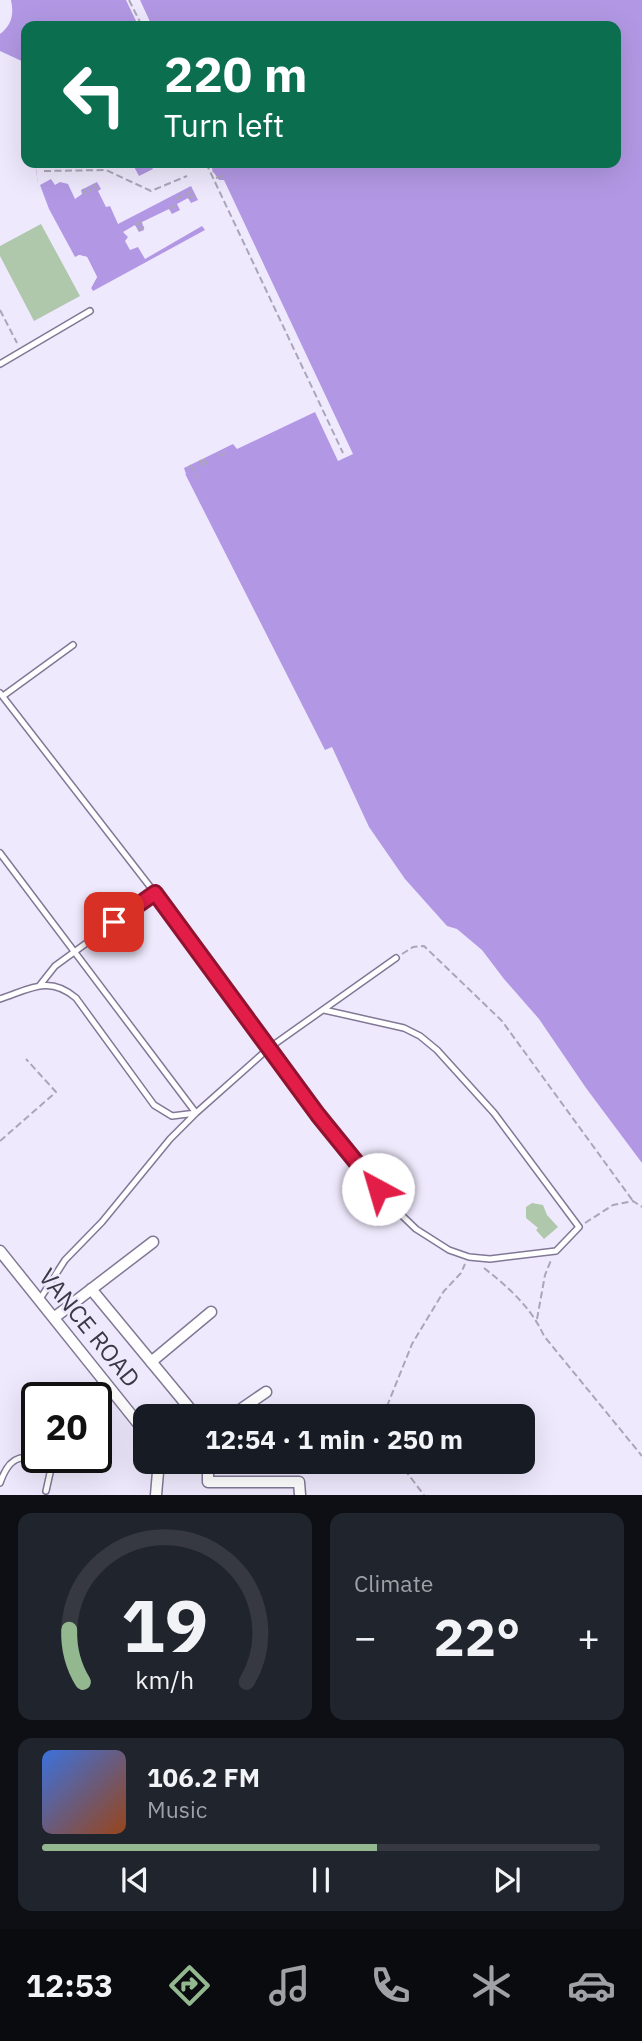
<!DOCTYPE html>
<html lang="en">
<head>
<meta charset="utf-8">
<style>
	body { margin:0; font-family:"IBM Plex Sans",sans-serif; background:#20242c; color:#f1f3f6; height:100vh; display:flex; flex-direction:column; font-size:26px; white-space:nowrap }
	* { box-sizing:border-box; margin:0 }
	p { font-size:23px; color:#9ea1a6 }
	.icon { flex:none; width:38px; height:38px; fill:none; stroke:currentColor; stroke-width:2; stroke-linecap:round; stroke-linejoin:round }
	.map { position:relative; height:1495px; overflow:hidden }
	.side { display:flex; flex-direction:column; gap:18px; padding:18px; background:#0d0f14; flex:1 }
	.side>* { flex:none }
	.guide { position:absolute; left:21px; top:21px; width:600px; height:147px; border-radius:14px; box-shadow:0 7px 28px #0002; background:#0b6e4f; color:#fff; overflow:hidden }
	.speed { position:absolute; left:21px; top:1382px; display:flex; gap:14px; font-size:35px; font-weight:700; text-align:center }
	.speed>* { display:grid; place-content:center; width:91px; height:91px; border-radius:50%; background:#171b24; box-shadow:0 7px 28px #0002; line-height:1 }
	.speed .limit { border:4px solid #111; border-radius:10px; background:#fff; color:#111 }
	.pin { position:absolute; display:grid; place-items:center; width:60px; height:60px; color:#fff; margin:-30px; border-radius:14px; box-shadow:0 4px 10px #0006 }
	.me { position:absolute; width:77px; margin:-38px; rotate:321deg; stroke-linejoin:round; filter:drop-shadow(0 0 5px #0008) }
	.turn { display:flex; align-items:center; gap:24px; height:147px; padding:0 28px; font-size:32px }
	.turn .icon { width:91px; height:91px; stroke-width:2.5 }
	.turn b { display:block; font-size:49px; line-height:60px }
	.big { font-size:52px; font-weight:800; line-height:1.1 }
	.side .widget { flex:1; display:flex; flex-direction:column; justify-content:center; gap:10px; min-width:0; padding:0 24px; border-radius:14px; background:#20242c }
	.side .dial { align-items:center; gap:0 }
	.dial svg { height:182px; overflow:visible; fill:none; stroke:#363941; stroke-width:7; stroke-linecap:round; text-anchor:middle }
	.dial text { fill:#f1f3f6; stroke:none }
	.song { display:flex; align-items:center; gap:21px }
	.cover { width:84px; height:84px; border-radius:10px; background:linear-gradient(135deg,hsl(220 70% 55%),hsl(20 70% 35%)) }
	.played { height:7px; border-radius:4px; background:linear-gradient(90deg,#93b78f 60%,#363941 60%) }
	.keys { display:flex; justify-content:space-around; direction:ltr }
	.heat { display:flex; justify-content:space-between; align-items:center; font-size:38px; direction:ltr }
	.side .tiles { flex:1; display:grid; gap:18px; grid-template-columns:1fr 1fr }
	.widget:last-child { grid-column:span 2 }
	.trip { position:absolute; left:133px; top:1404px; width:402px; height:70px; border-radius:14px; background:#171b24; box-shadow:0 7px 28px #0002; font-weight:800; line-height:70px; text-align:center }
	.dock { display:flex; height:112px; justify-content:space-around; align-items:center; background:#090b0e; color:#9ea1a6 }
	.dock .icon { width:49px; height:49px }
	.dock .active { color:#93b78f }
	.dock b { font-size:32px; color:#f1f3f6 }
	.map>svg:first-child { display:block }
</style>
</head>
<body>
<div class="map">
<svg width="642" height="1495" viewBox="0 0 642 1495">
	<rect width="100%" height="100%" fill="#efe9fd"/>
	<path fill="#b298e4" d="M11,0H642V1163L586,1088L539,1019L504,979L482,950L457,929L447,926L405,879L369,827L332,747L325,750L91,288L97,277L87,257L79,255L71,261L39,191L35,163H616V26H26V63L0,51V34C12,25 14,14 11,0Z"/>
	<path fill="#efe9fd" fill-rule="evenodd" d="M126,0H140L152,26H133L137,23Z
		M32,163L48,165L57,163H132L139,176L153,169L150,164L148,166L146,163H171L173,167L180,163H213L212,170L219,180H224L353,454L338,461L315,412L237,449L233,444L184,468L186,474L183,475L88,289L93,277L90,270L85,260L80,258L70,264L45,213L39,195L36,168L32,170ZM51,179L55,185L60,182L68,184L75,199L82,194L81,190L97,182L101,189L98,191L106,207L110,206L118,224L191,186L198,200L191,203L188,198L177,204L180,210L172,214L169,209L142,222L144,230L139,232L135,225L123,232L128,237L125,241L130,250L138,247L145,259L202,226L205,230L93,291L91,288L97,277L87,257L79,255L75,257L49,209L40,185Z"/>
	<path fill="#afc7ab" d="M41,224L80,296L34,321L0,256V246Z
		M532,1203L543,1205L547,1215L558,1227L544,1239L536,1230L538,1228L526,1218V1207Z"/>
	<g fill="none" stroke-linecap="round" stroke-linejoin="round">
		<defs>
			<path id="service" d="M0,364L90,311
				M0,693L155,893L318,1115L391,1205L416,1229L449,1250L469,1257L490,1259L556,1251L579,1227L494,1113L437,1050L420,1036L404,1028L324,1010
				M3,696L73,645
				M0,853L196,1113L172,1116L154,1105L76,998C49,975 30,989 0,999
				M40,985L55,966L155,893
				M40,1299L65,1260L102,1222L170,1139L196,1113L269,1048L396,958
				M96,1407L113,1391
				M25,1457L31,1449L37,1447
				M0,1483C10,1454 24,1452 49,1467L50,1473L46,1491"/>
			<path id="minor" d="M0,1251L145,1432
				M91,1289L196,1416
				M55,1317L153,1242
				M151,1362L211,1312
				M231,1416L266,1392
				M208,1461V1482H299L300,1495
				M156,1495L158,1472L156,1461"/>
		</defs>
		<use href="#service" stroke="#817896" stroke-width="8"/>
		<use href="#minor" stroke="#817896" stroke-width="13"/>
		<path stroke="#aba6b7" stroke-width="2" stroke-dasharray="7 3.5" stroke-linecap="butt" d="M129,0L142,26
			M206,163L343,453
			M213,164L214,163
			M44,171L106,170L151,191L187,176
			M213,172L214,171
			M216,178L222,176L224,180
			M93,184L98,191
			M88,187L91,192
			M83,189L88,198
			M188,198L196,195
			M176,199L194,190
			M169,209L177,204
			M135,225L142,222
			M138,230L144,227
			M0,310L17,343
			M220,456L225,453L223,449
			M204,459L207,464
			M200,460L203,467
			M190,465L198,478
			M402,954L413,947L424,946L502,1021L633,1201
			M0,1141L56,1092L26,1059
			M585,1223L613,1205L633,1201L642,1207
			M484,1268C508,1287 531,1307 544,1336L642,1456
			M537,1319L545,1275L551,1260
			M383,1416L412,1344L444,1291L461,1273L465,1264
			M398,1461L424,1495"/>
		<use href="#service" stroke="#fff" stroke-width="5"/>
		<use href="#minor" stroke="#fff" stroke-width="10"/>
	</g>
	<g fill="none" stroke-linecap="round" stroke-linejoin="round">
		<defs>
			<path id="route" d="M114,922L155,893L318,1115L378,1189"/>
		</defs>
		<use href="#route" stroke="#92132f" stroke-width="18"/>
		<use href="#route" stroke="#e11d48" stroke-width="12"/>
	</g>
	<g text-anchor="middle" stroke-width="5" stroke-linejoin="round" paint-order="stroke">
		<g font-size="24" fill="#3b3745" stroke="#efe9fd">
			<text transform="translate(89 1328) rotate(51)" y="8">VANCE ROAD</text>
		</g>
	</g>
</svg>
<div class="speed"><div class="limit">20</div></div>
<div class="pin" style="left:114px;top:922px;background:#d93025"><svg class="icon" aria-label="arrive" viewBox="0 0 24 24"><path d="M6 21V4h12l-3 4 3 4H6"/></svg></div>
<svg class="me" style="left:378px;top:1189px" viewBox="-20 -20 40 40"><circle r="19" fill="#fff"/><path d="M0-13L10 11 0 6-10 11z" fill="#e11d48"/></svg>
<div class="trip">12:54 · 1 min · 250 m</div>
<div class="guide">
<div class="turn"><svg class="icon" aria-label="left" viewBox="0 0 24 24"><path d="M17 20v-9H6M10 6l-5 5 5 5"/></svg><div><b>220 m</b>Turn left</div></div>
</div>
</div>
<section class="side">
<div class="tiles">
<div class="widget dial"><svg viewBox="0 0 100 80">
<path d="M14 69A42 42 0 1 1 86 69"/>
<path d="M14 69A42 42 0 0 1 8 46" stroke="#93b78f"/>
<text x="50" y="56" font-size="32" font-weight="700">19</text>
<text x="50" y="72" font-size="11">km/h</text>
</svg></div>
<div class="widget"><p>Climate</p>
<div class="heat"><a>−</a><b class="big">22°</b><a>+</a></div>
</div>
<div class="widget">
<div class="song"><i class="cover"></i><div><b>106.2 FM</b><p>Music</p></div></div>
<div class="played"></div>
<div class="keys"><svg class="icon" aria-label="previous" viewBox="0 0 24 24"><path d="M18 5L8 12l10 7zM5 5v14"/></svg><svg class="icon" aria-label="pause" viewBox="0 0 24 24"><path d="M8 5v14M16 5v14"/></svg><svg class="icon" aria-label="next" viewBox="0 0 24 24"><path d="M6 5l10 7-10 7zM19 5v14"/></svg></div>
</div>
</div>
</section>
<nav class="dock">
<b>12:53</b>
<svg class="icon active" aria-label="directions" viewBox="0 0 24 24"><path d="M12 3l9 9-9 9-9-9zM9 14v-3h6M13 9l2 2-2 2"/></svg>
<svg class="icon" aria-label="music" viewBox="0 0 24 24"><path d="M9 18V5l10-2v13"/><circle cx="6" cy="18" r="3"/><circle cx="16" cy="16" r="3"/></svg>
<svg class="icon" aria-label="phone" viewBox="0 0 24 24"><path d="M5 4h4l2 5-3 2q2 4 5 5l2-3 5 2v4C11 20 4 13 5 4z"/></svg>
<svg class="icon" aria-label="climate" viewBox="0 0 24 24"><path d="M12 3v18M4 7l16 10M4 17L20 7"/></svg>
<svg class="icon" aria-label="car" viewBox="0 0 24 24"><path d="M5 17H2v-5l4-1 3-4h7l3 4 3 1v5h-3M9 17h6M6 11h13"/><circle cx="7" cy="17" r="2"/><circle cx="17" cy="17" r="2"/></svg>
</nav>
</body>
</html>
